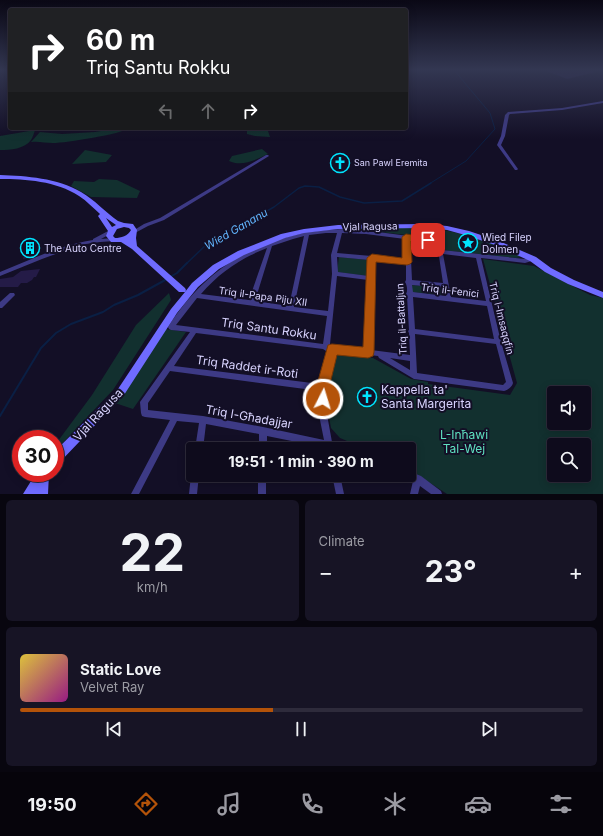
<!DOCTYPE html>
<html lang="en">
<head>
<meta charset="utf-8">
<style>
	body { margin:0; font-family:Inter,sans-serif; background:#171425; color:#f1f3f6; height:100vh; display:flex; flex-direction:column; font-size:15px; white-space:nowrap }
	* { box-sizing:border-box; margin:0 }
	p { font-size:13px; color:#9b9ba3 }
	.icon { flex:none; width:22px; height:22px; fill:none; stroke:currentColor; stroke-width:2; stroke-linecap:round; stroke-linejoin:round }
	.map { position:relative; height:494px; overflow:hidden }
	.panel { display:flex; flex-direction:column; gap:6px; padding:6px; background:#08060f; flex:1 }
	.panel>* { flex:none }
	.top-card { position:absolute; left:8px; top:8px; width:400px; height:122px; border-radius:4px; box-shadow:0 2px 10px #0003,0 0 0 1px #2e2b3b; background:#202124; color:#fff; overflow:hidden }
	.fabs { position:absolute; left:547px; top:386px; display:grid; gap:8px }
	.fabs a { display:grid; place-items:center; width:44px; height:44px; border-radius:4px; background:#0e0b1c; box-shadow:0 2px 10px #0003,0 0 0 1px #2e2b3b; font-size:20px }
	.speed { position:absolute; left:12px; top:430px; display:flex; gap:8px; font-size:20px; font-weight:700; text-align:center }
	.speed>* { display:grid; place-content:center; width:52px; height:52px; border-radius:50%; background:#0e0b1c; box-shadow:0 2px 10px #0003,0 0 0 1px #2e2b3b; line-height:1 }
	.speed .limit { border:6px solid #d22; background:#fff; color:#111 }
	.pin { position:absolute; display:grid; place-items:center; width:34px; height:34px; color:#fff; margin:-17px; border-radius:8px; box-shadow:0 2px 6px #0006 }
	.me { position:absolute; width:44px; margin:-22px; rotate:5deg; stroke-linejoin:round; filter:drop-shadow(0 0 3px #0008) }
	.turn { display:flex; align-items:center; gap:14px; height:84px; padding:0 12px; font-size:18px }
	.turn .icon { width:52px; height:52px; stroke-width:2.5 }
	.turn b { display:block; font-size:28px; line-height:34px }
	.lanes { display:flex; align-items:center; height:38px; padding:0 12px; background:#0003; justify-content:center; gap:20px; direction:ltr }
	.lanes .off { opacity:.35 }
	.big { font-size:30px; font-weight:700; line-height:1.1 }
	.panel .card { flex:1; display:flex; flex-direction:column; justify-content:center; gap:6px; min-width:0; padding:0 14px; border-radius:6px; background:#171425 }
	.panel .dial { align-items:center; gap:0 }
	.dial b { font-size:52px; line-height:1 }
	.song { display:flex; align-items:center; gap:12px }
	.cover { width:48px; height:48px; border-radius:6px; background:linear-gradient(135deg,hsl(50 70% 55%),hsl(310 70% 35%)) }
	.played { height:4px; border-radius:2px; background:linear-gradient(90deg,#b45309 45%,#2e2b3b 45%) }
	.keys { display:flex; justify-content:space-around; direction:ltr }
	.heat { display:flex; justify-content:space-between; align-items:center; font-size:22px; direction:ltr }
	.panel .tiles { flex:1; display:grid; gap:6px; grid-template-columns:1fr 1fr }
	.card:last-child { grid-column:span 2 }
	.trip { position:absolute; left:186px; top:442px; width:230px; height:40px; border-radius:4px; background:#0e0b1c; box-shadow:0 2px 10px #0003,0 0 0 1px #2e2b3b; font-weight:700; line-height:40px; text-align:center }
	.tab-bar { display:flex; height:64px; justify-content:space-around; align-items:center; background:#06040b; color:#9b9ba3 }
	.tab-bar .icon { width:28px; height:28px }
	.tab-bar .active { color:#b45309 }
	.tab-bar b { font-size:18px; color:#f1f3f6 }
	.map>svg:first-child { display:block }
</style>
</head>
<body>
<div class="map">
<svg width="603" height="494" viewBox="0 0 603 494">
	<rect width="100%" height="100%" fill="#130f26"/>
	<path fill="#12302f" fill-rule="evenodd" d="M119,128H130C121,134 66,143 53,143C45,143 39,141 31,142L40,132L62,134L95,132Z
		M256,128H267L270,137L255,136L247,134V131Z
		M35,130C34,133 33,137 31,140C25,149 10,150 0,150V136Z
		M262,149L268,154C255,160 242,167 229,161L232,156Z
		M85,150L112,155L106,162L72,164Z
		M99,179L117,180L140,191L137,198L91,197L71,186L74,181L94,182Z
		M346,228H435L480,238L521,257L516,258L442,250L441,239Z
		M339,257L369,260L368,276L337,272Z
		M483,259L534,266L590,295L603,298V494H447L409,469V449H366L340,438L331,428L328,411V387L334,358L338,353L373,358L411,379L428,382V384L510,395L517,383ZM554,393H584V423H554ZM554,445H584V475H554Z
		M411,285L443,288L444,295L411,292Z
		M169,293L171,300L113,390L55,451V445L92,395L136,325Z
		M165,329L186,332L133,409L115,403Z"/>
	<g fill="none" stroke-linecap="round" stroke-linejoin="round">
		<path stroke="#0a1f44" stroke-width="1" d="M429,184L466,161L495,129L490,113L454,70"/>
		<path stroke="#0a1f44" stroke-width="1.5" d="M186,264L207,244L222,234L244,224L274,207L299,188L305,186L319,187L340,197L364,203L402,201L431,183"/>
		<path stroke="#0a1f44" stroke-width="2" d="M170,277L177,273L187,263
			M0,416L41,348L56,333L71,324L103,312L114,305L138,295L167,279"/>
	</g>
	<path fill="#241b47" d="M544,70H590L596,72L567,79Z
		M37,242L32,257L23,259L27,243Z
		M40,269L36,277H34L32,280L27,283H21L18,287H0V279L13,277L21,271Z"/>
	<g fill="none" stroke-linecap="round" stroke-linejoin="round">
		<path fill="#3d3a85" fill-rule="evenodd" d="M603,101V103L562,110L510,114L509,115L505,136L501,145L518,169L517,170H515L497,145L501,136L505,115L508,112L562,108Z
			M266,155H268L269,156L164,220L148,226L135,233L133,234L131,232L144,224L160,218Z
			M342,229L378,232L439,240L441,242L442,250L525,259L533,257L535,258L536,259L535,260L525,263L481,258L501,342L513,383C512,387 508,390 504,391L414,379L379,358L378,356L370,355L368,356L366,355L335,351L326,388L328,420L332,442L351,446L352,449H326V448L267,436V449H259V434L206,424L203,449H195L199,423L177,421L139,494H131L170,420L145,417L142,416L141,413L140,402L190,332L171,330L169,329L168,327C173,318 180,310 186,302C218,264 254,244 303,233V232L305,230L308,232L326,230ZM326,233H337L331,255L332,274L328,311L294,307L309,235ZM342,233L366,234L405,239L406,259L337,253ZM304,236L289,306L255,301L272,246L293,239ZM410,239L437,243L443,283L412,280ZM267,248L249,300L201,294C219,273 241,258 267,248ZM443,254L476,258L486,301L451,297ZM337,257L369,260V276L338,272ZM374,260L406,263V280L405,282C407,285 408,291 406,294L407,296L409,330L408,331L409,333L410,355L371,350ZM337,276L368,280L365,349L330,344ZM412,285L444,288L446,296L413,292ZM413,297L487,306L494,339L415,329ZM197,298L327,316L323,344L176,325ZM196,333L323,349L326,351L329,350L320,384L174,366ZM415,334L496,344L506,382L503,385L417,373ZM390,358L410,361V370ZM170,371L320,391V420L324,440L263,427L203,416L148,410V403Z
			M110,230L112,232V233L101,239L113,238L115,239V241L100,242L86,244L72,248L42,259L0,276V272C30,260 60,245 93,240V239Z
			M10,293H14L15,295L2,308H0V302Z
			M409,471L421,476L441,491L442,494H431L420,486L418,494H410L413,481L406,478L405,475H409Z
			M192,472H193V475H199L197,494H189L191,475Z
			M258,475H266V494H258Z
			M332,475H340L344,494H336Z"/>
		<path fill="#6f6bff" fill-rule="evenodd" d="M0,175C27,176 57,178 81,192C95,200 105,212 118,221L124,223L133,224L137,230L136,238L137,246L185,288L186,290L185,292L192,283L213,265L238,251L281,234L304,229L338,225L424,224L447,226L469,231L499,241L536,257L551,268L574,280L603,292V298L568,284L545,272L530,261L495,245L465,235L447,230L424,228L338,229L304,233L285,238L244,255L219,269L198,287L177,313L124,395L59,463L55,465V451L118,389L171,309L185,292H179L132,249L121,242H111L106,236L108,231L98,216L100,214C93,208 87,201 79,196C56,181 26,179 0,179ZM106,218L116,225L112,227ZM124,227L129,228L131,230C128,236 121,238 115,238L113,236L117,229Z
			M36,473H49L48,494H23Z"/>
	</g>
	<linearGradient id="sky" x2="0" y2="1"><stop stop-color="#0a0815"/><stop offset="0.5" stop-color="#333752"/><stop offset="1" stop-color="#333752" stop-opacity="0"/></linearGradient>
	<rect width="603" height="139" fill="url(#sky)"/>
	<path fill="#b45309" stroke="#753606" d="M406,234L428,237L432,240L428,243L411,241L412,262L410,264L407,265L376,262L374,352L373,356L368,358L337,355L329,388L330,399L328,403L323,405L319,403L316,388L328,345L332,344L363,347L367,258L372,254L402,258V237Z"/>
	<defs>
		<symbol id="church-ring" viewBox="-11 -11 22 22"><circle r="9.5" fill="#130f26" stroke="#00e5ff" stroke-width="1.5"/><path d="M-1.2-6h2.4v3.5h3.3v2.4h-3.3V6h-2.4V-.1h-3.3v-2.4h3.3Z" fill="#00e5ff"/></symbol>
		<symbol id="sight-ring" viewBox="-11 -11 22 22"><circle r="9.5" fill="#130f26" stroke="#00e5ff" stroke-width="1.5"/><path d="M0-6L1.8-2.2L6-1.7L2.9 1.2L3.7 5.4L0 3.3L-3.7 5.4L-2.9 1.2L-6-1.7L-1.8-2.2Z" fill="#00e5ff"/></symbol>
		<symbol id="building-ring" viewBox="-11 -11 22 22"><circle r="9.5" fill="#130f26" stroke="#00e5ff" stroke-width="1.5"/><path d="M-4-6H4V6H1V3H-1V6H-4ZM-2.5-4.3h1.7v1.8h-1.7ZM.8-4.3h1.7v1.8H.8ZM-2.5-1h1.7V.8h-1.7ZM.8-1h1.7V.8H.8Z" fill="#00e5ff"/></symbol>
	</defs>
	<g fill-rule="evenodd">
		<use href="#church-ring" x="329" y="152" width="22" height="22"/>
		<use href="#sight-ring" x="457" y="232" width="22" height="22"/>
		<use href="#building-ring" x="19" y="237" width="22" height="22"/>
		<use href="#church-ring" x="356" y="386" width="22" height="22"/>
	</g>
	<g text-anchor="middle" stroke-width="4" stroke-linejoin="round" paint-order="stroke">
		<g font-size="9" fill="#d9d4ff" stroke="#130f26" text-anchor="start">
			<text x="354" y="166">San Pawl Eremita</text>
		</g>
		<g font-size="10" fill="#d9d4ff" stroke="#130f26">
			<text transform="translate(370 226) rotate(-1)" y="4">Vjal Ragusa</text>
			<text transform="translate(450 290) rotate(7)" y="4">Triq il-Fenici</text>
			<text transform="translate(263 296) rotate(8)" y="4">Triq il-Papa Piju XII</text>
			<text transform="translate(502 318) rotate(76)" y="4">Triq l-Imsaqqfin</text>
			<text transform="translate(401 319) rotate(-93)" y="4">Triq il-Battaljun</text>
		</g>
		<g font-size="10" fill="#d9d4ff" stroke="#130f26" text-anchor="start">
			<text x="482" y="241">Wied Filep<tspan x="482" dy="12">Dolmen</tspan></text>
			<text x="44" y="252">The Auto Centre</text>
		</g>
		<g font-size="11" font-style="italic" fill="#62b6ff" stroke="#130f26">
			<text transform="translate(236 229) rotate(-30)" y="4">Wied Gananu</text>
		</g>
		<g font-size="12" fill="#d9d4ff" stroke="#130f26">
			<text transform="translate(269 329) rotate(8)" y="4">Triq Santu Rokku</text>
			<text transform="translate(247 367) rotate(8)" y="4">Triq Raddet ir-Roti</text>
			<text transform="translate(98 415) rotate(-47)" y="4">Vjal Ragusa</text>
			<text transform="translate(249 417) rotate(10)" y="4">Triq l-Għadajjar</text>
		</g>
		<g font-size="12" fill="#d9d4ff" stroke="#130f26" text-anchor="start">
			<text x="381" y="394">Kappella ta'<tspan x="381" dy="14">Santa Margerita</tspan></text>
		</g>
		<g font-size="12" fill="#5fe0c0" stroke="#130f26">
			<text x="464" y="439">L-Inħawi<tspan x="464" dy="14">Tal-Wej</tspan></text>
		</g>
	</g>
</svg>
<div class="fabs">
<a><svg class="icon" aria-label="sound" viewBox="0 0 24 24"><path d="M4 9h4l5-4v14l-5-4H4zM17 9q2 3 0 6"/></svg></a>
<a><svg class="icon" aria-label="search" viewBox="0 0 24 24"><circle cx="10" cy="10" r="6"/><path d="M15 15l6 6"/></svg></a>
</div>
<div class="speed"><div class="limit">30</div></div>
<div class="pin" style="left:428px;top:240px;background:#d93025"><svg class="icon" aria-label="arrive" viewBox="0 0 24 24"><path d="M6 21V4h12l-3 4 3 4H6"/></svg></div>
<svg class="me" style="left:323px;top:399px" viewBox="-20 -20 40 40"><circle r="17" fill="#b45309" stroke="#fff" stroke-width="3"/><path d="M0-11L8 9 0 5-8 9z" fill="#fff"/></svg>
<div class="trip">19:51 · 1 min · 390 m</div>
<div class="top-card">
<div class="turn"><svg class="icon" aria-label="right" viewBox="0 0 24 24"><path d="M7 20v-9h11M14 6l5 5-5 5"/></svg><div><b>60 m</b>Triq Santu Rokku</div></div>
<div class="lanes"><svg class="icon off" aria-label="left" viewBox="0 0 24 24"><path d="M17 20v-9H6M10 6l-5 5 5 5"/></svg><svg class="icon off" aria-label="ahead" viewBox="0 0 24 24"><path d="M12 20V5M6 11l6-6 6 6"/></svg><svg class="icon" aria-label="right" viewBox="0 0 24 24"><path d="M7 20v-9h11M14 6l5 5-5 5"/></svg></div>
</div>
</div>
<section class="panel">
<div class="tiles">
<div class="card dial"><b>22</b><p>km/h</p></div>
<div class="card"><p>Climate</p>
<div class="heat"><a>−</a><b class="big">23°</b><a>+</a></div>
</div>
<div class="card">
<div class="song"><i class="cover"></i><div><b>Static Love</b><p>Velvet Ray</p></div></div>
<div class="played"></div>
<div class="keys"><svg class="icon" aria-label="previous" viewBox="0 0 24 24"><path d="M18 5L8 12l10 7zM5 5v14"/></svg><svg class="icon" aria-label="pause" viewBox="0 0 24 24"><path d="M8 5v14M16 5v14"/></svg><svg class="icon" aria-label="next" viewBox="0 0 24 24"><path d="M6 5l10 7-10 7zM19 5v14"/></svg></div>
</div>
</div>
</section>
<nav class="tab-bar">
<b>19:50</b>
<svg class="icon active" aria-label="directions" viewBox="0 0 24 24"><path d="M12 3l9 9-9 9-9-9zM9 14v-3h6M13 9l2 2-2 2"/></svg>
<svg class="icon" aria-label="music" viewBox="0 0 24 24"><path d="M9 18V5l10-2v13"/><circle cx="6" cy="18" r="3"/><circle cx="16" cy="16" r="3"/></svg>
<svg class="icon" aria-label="phone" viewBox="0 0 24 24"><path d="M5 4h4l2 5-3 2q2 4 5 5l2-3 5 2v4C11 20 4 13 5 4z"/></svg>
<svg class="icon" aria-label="climate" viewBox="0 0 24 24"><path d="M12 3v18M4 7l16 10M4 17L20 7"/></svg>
<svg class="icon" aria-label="car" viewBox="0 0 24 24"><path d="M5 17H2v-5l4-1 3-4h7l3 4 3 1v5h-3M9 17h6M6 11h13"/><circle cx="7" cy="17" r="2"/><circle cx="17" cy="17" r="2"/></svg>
<svg class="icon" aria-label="filters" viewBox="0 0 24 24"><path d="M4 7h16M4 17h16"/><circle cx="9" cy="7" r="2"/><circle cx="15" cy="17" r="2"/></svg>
</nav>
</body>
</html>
